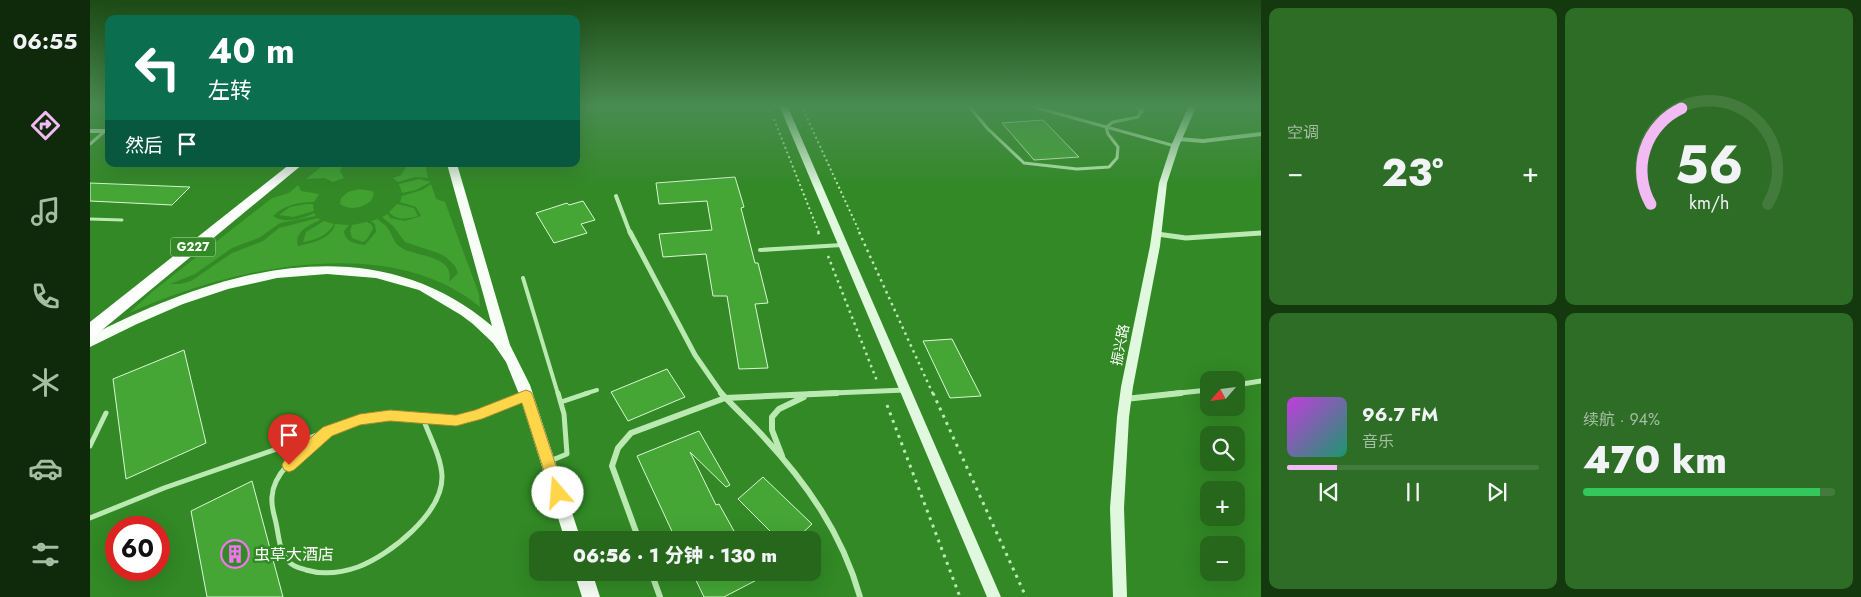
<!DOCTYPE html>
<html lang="zh">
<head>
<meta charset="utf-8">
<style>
	body { margin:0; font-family:Jost,"Noto Sans SC",sans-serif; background:#2e6d25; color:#f1f3f6; height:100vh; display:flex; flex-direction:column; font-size:19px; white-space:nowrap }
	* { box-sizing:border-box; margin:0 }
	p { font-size:16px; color:#a4bea3 }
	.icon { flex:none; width:28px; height:28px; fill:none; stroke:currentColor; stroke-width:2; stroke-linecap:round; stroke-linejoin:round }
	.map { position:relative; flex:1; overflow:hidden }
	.drawer { display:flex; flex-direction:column; gap:8px; padding:8px; background:#15390f; width:600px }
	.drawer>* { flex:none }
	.hud { position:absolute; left:15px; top:15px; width:475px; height:152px; border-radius:10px; box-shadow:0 5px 20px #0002; background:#0b6e4f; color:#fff; overflow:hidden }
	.needle { width:32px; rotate:242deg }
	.buttons { position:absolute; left:1110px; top:371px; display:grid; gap:10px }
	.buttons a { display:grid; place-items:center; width:45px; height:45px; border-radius:10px; background:#26671c; box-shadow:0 5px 20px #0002; font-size:25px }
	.speed { position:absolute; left:15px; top:516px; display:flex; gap:10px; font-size:25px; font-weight:700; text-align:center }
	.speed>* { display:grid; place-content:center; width:65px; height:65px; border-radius:50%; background:#26671c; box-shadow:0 5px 20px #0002; line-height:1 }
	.speed .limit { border:8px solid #d22; background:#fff; color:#111 }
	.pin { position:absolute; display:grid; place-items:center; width:42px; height:42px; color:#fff; margin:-51px -21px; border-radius:50% 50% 50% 0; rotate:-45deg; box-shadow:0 0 5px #0007 }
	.pin .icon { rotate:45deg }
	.me { position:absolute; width:55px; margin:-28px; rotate:342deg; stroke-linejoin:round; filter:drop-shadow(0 0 4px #0008) }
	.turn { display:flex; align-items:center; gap:18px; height:105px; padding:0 20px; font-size:22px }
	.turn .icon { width:65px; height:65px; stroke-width:2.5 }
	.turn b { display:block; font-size:35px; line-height:42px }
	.then { display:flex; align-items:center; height:48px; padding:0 20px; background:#0003; gap:10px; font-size:19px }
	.big { font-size:38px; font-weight:800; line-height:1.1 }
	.drawer .widget { flex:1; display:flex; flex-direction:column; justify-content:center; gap:8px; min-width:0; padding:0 18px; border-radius:10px; background:#2e6d25 }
	.drawer .dial { align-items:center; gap:0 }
	.dial svg { height:130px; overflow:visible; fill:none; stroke:#427b3b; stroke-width:7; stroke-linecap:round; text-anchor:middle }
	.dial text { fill:#f1f3f6; stroke:none }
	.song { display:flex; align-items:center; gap:15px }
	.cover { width:60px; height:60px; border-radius:8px; background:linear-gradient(135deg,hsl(290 70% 55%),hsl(160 70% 35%)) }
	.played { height:5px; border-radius:2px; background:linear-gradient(90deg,#f2bbf4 20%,#427b3b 20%) }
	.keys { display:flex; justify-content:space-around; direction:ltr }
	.heat { display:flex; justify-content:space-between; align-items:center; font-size:28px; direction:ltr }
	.charge { height:8px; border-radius:4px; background:linear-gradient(90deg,#34c759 94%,#427b3b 0) }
	.drawer .tiles { flex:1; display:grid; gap:8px; grid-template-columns:repeat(2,1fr) }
	.trip { position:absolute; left:439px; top:531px; width:292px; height:50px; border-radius:10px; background:#26671c; box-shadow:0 5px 20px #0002; font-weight:800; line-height:50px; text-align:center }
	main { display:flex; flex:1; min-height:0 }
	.dock { display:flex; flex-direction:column; width:90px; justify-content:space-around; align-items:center; background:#0f290b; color:#a4bea3 }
	.dock .icon { width:35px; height:35px }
	.dock .selected { color:#f2bbf4 }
	.dock b { font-size:22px; color:#f1f3f6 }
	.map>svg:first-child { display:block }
</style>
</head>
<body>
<main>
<nav class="dock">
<b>06:55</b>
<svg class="icon selected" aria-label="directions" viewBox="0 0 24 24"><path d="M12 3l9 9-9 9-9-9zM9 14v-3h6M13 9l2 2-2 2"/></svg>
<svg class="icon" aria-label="music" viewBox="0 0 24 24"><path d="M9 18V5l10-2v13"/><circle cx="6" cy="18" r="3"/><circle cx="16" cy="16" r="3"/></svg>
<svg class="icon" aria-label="phone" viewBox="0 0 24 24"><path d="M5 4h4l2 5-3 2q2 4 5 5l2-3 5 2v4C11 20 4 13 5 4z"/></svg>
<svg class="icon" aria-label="climate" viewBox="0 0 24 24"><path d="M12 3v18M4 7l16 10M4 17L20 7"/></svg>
<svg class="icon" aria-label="car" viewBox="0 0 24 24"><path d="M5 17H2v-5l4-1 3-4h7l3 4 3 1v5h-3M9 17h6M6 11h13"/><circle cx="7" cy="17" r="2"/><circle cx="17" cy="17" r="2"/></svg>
<svg class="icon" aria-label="filters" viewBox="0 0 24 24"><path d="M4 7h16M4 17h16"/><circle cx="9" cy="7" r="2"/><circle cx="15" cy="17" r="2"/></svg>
</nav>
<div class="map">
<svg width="1171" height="597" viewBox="0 0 1171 597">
	<rect width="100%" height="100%" fill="#328925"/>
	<path fill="#40a130" d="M235,164H253L250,171L254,178L243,182L235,178L216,179Z
		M318,164H335L338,178L325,177L308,182L303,178L311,175Z
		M329,179L341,182L326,190L312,193L309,184Z
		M341,184L346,199L355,202L389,294L390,307C298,230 138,269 39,313L63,291L182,198L199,193L208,185L211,191L229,194L224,202C209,202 194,205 183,216C195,224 211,219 224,213L226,216L190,223L169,238L142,248L105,274L80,284H90L101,281L142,253L173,241L189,228L228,218L230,220C219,225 204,232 208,246C221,243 242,239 245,224L259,225L254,231C255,242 266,244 275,245L286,232L285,224L281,221L288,219C291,223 293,223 296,226C303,233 302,243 312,248C326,257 366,255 359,282L368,273L365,266L356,257L348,253L315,242L303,226L292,217L298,214L300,218L315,221L331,216L326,207L310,202L312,196L332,190Z
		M269,189L282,191L284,194L281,201C272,208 260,211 250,204L251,198L258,192Z
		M216,204H223L224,211L203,217L189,215L200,207Z
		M307,204L324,208L328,216C318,219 306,221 299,212Z
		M234,221L244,224C237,236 226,240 213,242L216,232Z
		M277,222L282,225L283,229L277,239L273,242L262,238L260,231L262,225Z"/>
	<path fill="#45a636" stroke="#dbf7d6" d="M953,120L989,157L944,160L912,123Z
		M645,177L654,207L651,208L665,263H668L678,303L665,304L678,368L649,369L637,296H623L616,254L573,257L569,234L622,230L617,201L569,204L566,183Z
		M0,183L100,187L82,205L0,201Z
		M493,201L505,220L491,224L497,233L464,243L446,213L477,203L479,205Z
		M862,339L891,396L860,398L833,341Z
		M94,350L116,443L36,479L23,379Z
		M577,369L595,397L538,421L521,392Z
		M609,431L640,485L636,487L600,452L626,505L629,504L649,540H586L547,456Z
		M673,477L722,524L705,540H689L648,499Z
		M162,481L193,597H117L101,511Z
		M602,572H682L634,597H614Z"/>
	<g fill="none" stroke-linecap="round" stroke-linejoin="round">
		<path stroke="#bae9b2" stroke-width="2" stroke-dasharray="2 3" stroke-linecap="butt" d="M678,105L680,111
			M711,105L770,233
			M684,119L729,233"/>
		<path stroke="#bae9b2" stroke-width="2.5" stroke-dasharray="2.5 4" stroke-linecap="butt" d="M728,232L730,237
			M769,232L843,394
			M738,256L787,381"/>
		<path stroke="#bae9b2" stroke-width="3" stroke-dasharray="3 5" stroke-linecap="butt" d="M843,393L936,597
			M797,405L870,597"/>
		<path stroke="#bae9b2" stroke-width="3" d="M878,105L897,128L934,163L987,169L1019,167L1027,158L1028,147L1018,134L1016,127L1023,122L1048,117L1054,105
			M1044,105L1052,112
			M944,107L1085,146
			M0,144L15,131
			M0,219L32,220"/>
		<path stroke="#bae9b2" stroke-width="4" d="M670,250L752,245
			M433,278L468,394
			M494,394L507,390"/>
		<path stroke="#bae9b2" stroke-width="5" d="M471,402L498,393
			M234,434C215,449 183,470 182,497C181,506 184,514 186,523C189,536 189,552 199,562C204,567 210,568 216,570C233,575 251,573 268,567C300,555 353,513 352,476C351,456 339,436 333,418
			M0,446L16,413
			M460,461L477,454L474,414L468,393
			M0,518L74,488L270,420C302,413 333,422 366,420C390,419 412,406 434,396"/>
		<path stroke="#bae9b2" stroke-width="4" d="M1088,139L1113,141L1171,134
			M526,196L540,233
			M1168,233H1171"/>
		<path stroke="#bae9b2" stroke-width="5" d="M540,232L605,355L632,394
			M1067,234L1096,238L1171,233
			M1146,385L1171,381
			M719,394L815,390
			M1079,394L1119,390"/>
		<path stroke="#bae9b2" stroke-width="6" d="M631,393C644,407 658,420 671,434C716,482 752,533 770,597
			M1035,399L1091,393
			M692,456L682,430V417L689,409L714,397
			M549,540L522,466L528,448L541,433L635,398L747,393
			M561,572L570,597"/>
		<path fill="#e0f8dd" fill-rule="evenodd" d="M689,105H697L911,597H897Z
			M1099,105H1107L1089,146L1077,183L1070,246L1043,387L1039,417L1034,508L1037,597H1023L1020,508L1027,417L1031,387L1060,246L1069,183L1081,146Z
			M0,129H19V133H0Z"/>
		<path fill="#f6fef5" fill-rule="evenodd" d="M357,164H367L420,345L440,385L491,540H475L429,394L416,362L403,343L383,324L371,315L329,290L286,278L237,274L187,278L138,289L93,304L47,324L0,347V336C127,271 281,223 402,326Z
			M484,572H502L510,597H492Z"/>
		<path fill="#fff" fill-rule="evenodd" d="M200,164H213L6,335L0,337V322Z"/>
	</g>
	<linearGradient id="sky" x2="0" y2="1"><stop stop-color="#1c4b14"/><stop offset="0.56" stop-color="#498c51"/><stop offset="1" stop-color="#498c51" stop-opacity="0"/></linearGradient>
	<rect width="1171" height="189" fill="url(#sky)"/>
	<path fill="#ffd54a" stroke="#a68a30" d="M436,390L441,392L443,396L475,493L473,498L468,500L463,498L461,493L432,403L392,419L366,426L300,421L270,425L242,436L204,470L199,472L194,470L192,465L194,461L233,427L270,414L300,410L366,415L385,410Z"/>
	<defs>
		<symbol id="building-ring" viewBox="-11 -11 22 22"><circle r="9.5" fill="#328925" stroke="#f376f1" stroke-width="1.5"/><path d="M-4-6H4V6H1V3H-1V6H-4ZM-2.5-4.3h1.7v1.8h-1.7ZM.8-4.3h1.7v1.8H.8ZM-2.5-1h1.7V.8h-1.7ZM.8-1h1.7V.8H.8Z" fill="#f376f1"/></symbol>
	</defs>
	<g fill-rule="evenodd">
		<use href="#building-ring" x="129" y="538" width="32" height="32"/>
	</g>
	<g text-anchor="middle" stroke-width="5" stroke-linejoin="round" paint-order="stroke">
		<rect fill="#328925" stroke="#c2dcbe" stroke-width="1" x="80.5" y="237.5" width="45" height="19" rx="4"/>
		<g font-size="12" font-weight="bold" fill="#fff">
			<text x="103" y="251">G227</text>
		</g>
		<g font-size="14" fill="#fff" stroke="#328925">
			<text transform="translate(1030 345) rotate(-79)" y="5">振兴路</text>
		</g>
		<g font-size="16" fill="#fff" stroke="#328925" text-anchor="start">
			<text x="164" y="560">虫草大酒店</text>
		</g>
	</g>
</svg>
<div class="buttons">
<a><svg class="needle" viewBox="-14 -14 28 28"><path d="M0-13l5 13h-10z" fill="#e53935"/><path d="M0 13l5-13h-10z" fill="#a4bea3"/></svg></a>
<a><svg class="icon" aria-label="search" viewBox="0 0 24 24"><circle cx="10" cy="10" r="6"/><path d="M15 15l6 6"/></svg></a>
<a>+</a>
<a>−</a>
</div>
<div class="speed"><div class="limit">60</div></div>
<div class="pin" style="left:199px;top:465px;background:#d93025"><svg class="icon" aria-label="arrive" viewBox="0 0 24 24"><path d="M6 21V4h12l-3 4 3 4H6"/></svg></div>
<svg class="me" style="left:468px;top:493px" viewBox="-20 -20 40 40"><circle r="19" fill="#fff"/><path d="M0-13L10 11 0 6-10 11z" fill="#ffd54a"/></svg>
<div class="trip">06:56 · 1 分钟 · 130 m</div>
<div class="hud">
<div class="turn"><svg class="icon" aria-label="left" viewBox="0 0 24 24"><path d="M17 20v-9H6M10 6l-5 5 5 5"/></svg><div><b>40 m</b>左转</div></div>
<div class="then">然后<svg class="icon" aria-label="arrive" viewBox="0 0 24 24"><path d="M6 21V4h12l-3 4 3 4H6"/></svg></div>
</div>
</div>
<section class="drawer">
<div class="tiles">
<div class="widget"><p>空调</p>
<div class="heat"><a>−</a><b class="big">23°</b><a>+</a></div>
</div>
<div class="widget dial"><svg viewBox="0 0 100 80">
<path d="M14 69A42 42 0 1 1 86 69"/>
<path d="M14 69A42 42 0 0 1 33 10" stroke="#f2bbf4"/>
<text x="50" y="56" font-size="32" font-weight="700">56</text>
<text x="50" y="72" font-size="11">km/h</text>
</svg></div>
<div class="widget">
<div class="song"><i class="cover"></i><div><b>96.7 FM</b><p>音乐</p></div></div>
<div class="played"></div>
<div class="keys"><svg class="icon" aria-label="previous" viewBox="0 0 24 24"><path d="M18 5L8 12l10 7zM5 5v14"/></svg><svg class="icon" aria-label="pause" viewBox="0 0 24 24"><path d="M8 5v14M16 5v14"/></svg><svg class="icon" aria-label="next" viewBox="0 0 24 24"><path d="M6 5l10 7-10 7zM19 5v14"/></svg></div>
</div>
<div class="widget"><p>续航 · 94%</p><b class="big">470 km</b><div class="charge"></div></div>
</div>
</section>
</main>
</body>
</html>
